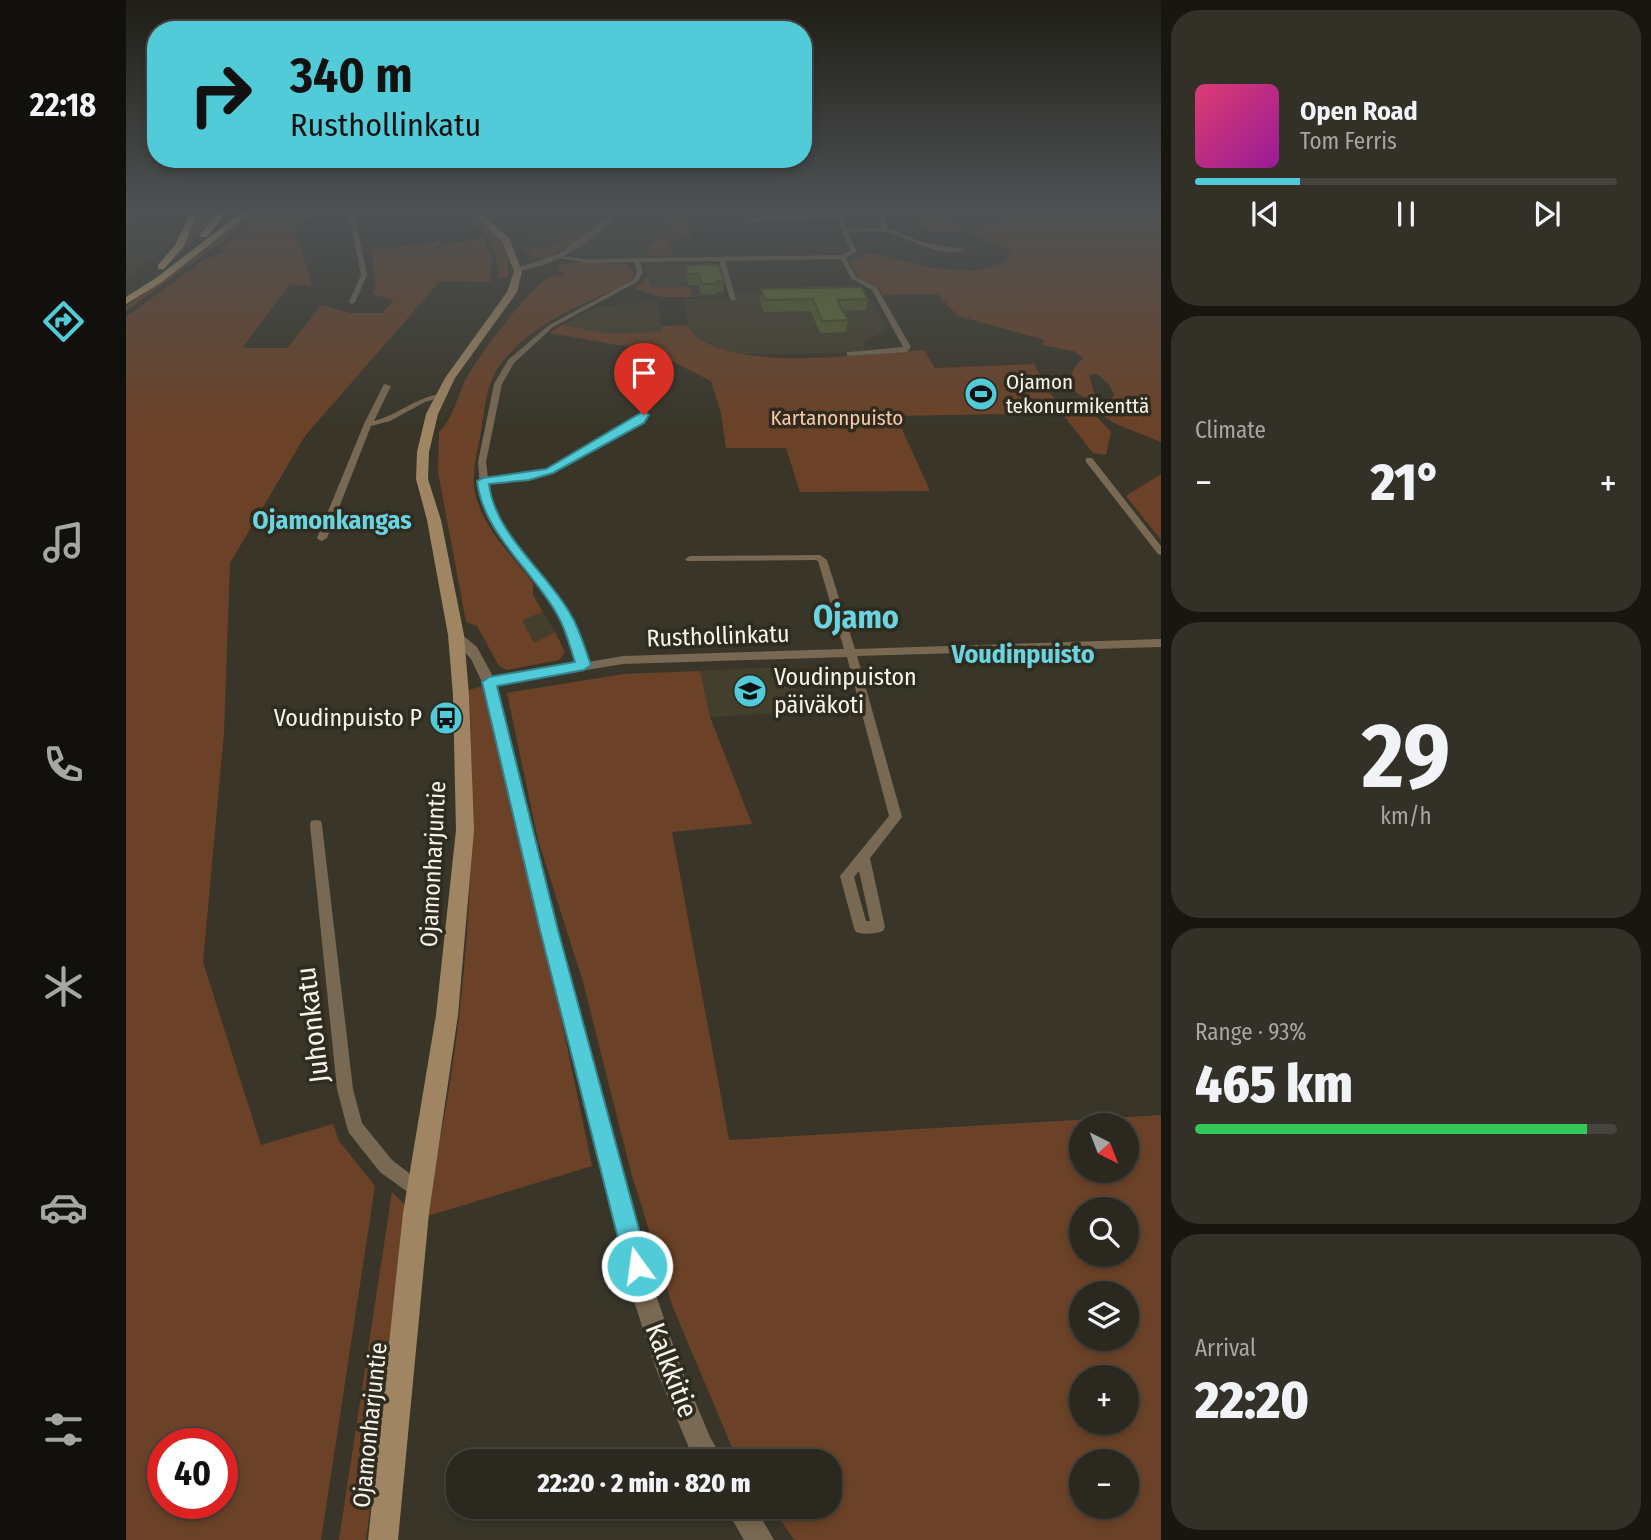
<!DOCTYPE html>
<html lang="en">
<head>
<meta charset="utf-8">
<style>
	body { margin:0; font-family:"Fira Sans Condensed",sans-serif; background:#333028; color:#f1f3f6; height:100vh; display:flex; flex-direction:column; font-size:26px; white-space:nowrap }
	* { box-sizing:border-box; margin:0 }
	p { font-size:23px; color:#a6a6a4 }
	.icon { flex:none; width:38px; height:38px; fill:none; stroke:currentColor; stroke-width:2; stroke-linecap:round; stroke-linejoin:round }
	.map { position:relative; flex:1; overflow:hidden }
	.details { display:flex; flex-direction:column; gap:10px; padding:10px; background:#181611; width:490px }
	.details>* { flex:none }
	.top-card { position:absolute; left:21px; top:21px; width:665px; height:147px; border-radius:28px; box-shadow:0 4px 10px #0003,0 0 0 2px #47443d; background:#52cbd8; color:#111; overflow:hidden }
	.needle { width:46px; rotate:138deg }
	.controls { position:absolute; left:943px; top:1113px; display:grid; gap:14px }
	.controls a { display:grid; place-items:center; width:70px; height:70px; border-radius:50%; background:#2b281f; box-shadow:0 4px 10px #0003,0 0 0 2px #47443d; font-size:35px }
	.speed { position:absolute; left:21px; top:1428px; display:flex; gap:14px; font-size:35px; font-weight:700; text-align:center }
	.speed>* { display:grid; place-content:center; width:91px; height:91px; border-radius:50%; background:#2b281f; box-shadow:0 4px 10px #0003,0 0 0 2px #47443d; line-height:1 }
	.speed .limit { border:10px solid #d22; background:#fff; color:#111 }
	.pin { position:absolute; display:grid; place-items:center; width:60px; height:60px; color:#fff; margin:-72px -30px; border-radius:50% 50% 50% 0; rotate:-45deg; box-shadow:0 0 7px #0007 }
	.pin .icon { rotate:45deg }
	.me { position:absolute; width:77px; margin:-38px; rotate:346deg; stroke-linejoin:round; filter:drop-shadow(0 0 5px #0008) }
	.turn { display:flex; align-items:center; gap:24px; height:147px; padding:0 28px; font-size:32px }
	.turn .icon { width:91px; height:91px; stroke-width:2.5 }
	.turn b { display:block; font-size:49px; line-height:60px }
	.big { font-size:52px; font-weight:800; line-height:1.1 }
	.details .widget { flex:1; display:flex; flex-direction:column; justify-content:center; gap:10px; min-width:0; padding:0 24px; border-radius:28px; background:#333028 }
	.details .dial { align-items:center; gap:0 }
	.dial b { font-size:91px; line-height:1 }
	.song { display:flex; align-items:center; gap:21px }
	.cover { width:84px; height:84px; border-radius:10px; background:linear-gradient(135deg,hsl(340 70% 55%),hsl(300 70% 35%)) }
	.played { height:7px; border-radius:4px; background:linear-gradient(90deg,#52cbd8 25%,#47443d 25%) }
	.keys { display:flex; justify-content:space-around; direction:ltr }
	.heat { display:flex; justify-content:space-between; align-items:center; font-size:38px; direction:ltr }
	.charge { height:10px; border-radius:5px; background:linear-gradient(90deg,#34c759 93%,#47443d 0) }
	.trip { position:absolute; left:320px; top:1449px; width:396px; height:70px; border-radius:28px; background:#2b281f; box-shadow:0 4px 10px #0003,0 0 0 2px #47443d; font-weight:800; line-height:70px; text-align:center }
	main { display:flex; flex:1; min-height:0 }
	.tabs { display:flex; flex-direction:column; width:126px; justify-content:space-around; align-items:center; background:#11100c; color:#a6a6a4 }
	.tabs .icon { width:49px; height:49px }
	.tabs .on { color:#52cbd8 }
	.tabs b { font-size:32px; color:#f1f3f6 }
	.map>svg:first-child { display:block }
</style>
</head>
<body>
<main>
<nav class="tabs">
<b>22:18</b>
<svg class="icon on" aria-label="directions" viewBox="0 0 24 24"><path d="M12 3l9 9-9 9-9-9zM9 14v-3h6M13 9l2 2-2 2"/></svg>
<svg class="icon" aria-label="music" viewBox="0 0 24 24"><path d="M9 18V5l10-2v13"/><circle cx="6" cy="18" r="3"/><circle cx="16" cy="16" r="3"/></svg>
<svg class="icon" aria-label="phone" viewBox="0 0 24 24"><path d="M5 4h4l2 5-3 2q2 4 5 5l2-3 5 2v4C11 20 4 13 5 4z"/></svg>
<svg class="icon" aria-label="climate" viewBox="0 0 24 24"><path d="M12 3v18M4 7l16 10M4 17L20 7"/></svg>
<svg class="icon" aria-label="car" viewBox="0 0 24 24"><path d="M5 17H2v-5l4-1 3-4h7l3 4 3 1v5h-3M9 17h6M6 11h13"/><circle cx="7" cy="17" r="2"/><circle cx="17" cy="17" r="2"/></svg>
<svg class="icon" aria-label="filters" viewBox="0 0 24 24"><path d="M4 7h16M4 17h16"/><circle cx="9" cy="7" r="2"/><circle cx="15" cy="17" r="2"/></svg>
</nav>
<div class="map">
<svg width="1035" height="1540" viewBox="0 0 1035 1540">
	<rect width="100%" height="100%" fill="#393629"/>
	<path fill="#443f2c" d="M21,211H57L46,244L0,277V222Z
		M356,211H486L465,227H454L422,249L408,248L398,251L391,241L412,228L384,233Z
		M540,213L545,214L543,218L548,227L534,239L522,243L520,247L525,256L449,255L448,252L481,224L488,225L499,216L523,220Z
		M585,262L590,264L599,296L566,297V290L558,287L531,288L525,287L521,276V268L528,264Z
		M726,290L745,299L762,329L737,342L739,350L723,353L615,354L599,351L580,342L567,334L561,325L560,299L611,298V294Z
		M531,301L537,332L486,334L435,325L470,307Z
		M417,612L429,632L408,643L395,620Z
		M665,666L675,712L584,717L574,671Z"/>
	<path fill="#6b4227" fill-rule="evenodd" d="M74,211H93L75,234L38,268C54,251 68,234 74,211Z
		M126,211H139L0,311V307Z
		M214,211L221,214L173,221L169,228L186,286L164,284L116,348H162L195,305L224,313H256L268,300L247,294L250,280L245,250L315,242L307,250L325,243L358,238L366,260L364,282L314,281L179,436L104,563L98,732L77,962L135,1145L207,1124L213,1141L249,1186L195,1540H0V317L76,261L102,250L93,249L142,213L144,219L148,220ZM37,1444H96V1503H37Z
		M334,211C341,213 346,219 352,223C379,239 382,247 382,277L372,278C372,241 359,234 334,211Z
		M796,211H804L839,229L872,224L875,228L881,211H1035V442L990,424L966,409L974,404L985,403L988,394L983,384L971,374L963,375L969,396L966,399C939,394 939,375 957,358L948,351L915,345L919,340L832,316L811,294L756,295L754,289L734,279L724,262L743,253L806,268L850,271L879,262L887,251L838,231L811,232L791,228L799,215Z
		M545,214C560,217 561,223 566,237L542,241L547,255L525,256L520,247L548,227L543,218Z
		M454,227H465L452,239L422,258L409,257L398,251L408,248L422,249Z
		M447,262L500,264L508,272L505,280L498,285C454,306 404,324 374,365C361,382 359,406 356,426C353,445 347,464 348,484C350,521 386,555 407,583V595L417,612L396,620L408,643L429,632L439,652L433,660L381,670L373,666L351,626L340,622L312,472L313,432C327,419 331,397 340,379C352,356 397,297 418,281C424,277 431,277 438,274L432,270L433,266Z
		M521,276L525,287H561L565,288L566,297H536L509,289Z
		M435,325L486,334L536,332V326L561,325C591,377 745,353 798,350L809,368L908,364L936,413L770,416L804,491L674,492L660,448H600L595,413L585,381L526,351L424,333Z
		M951,409L971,417L985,432L980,455L967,453L938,416Z
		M1035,474V540L1000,496Z
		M574,671L584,717L626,824L546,832L603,1140L1035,1115V1540H668L646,1507H704V1461H616L605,1445L546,1305L505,1172L457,982L412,840L381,693L497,674ZM956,1125H1001V1171H956ZM956,1209H1001V1255H956ZM956,1293H1001V1339H956ZM956,1377H1001V1423H956ZM956,1461H1001V1507H956Z
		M356,686L428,984L466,1166L302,1216C308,1167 319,1118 326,1069C345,943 349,816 343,690Z
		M266,1192L280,1206V1227L240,1540H213Z"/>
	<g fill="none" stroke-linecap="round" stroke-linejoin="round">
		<path fill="#796953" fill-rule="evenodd" d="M11,211H18L0,221V217Z
			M222,211H228L241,275L229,302L226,304L223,302L235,275Z
			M527,211L546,213L543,215Z
			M711,211H717L720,229L756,228L753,220L760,211H766L759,220L762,229L799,243L839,249C814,260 785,238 760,232C749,230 734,232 722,233L731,251L720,258L730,277L751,288L785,347L781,352L721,356V352H724L777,347L746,290L726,279L715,259L599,261L610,299L607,301L604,299L593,261L514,262L517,273L511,282L427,327L388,363L376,384L360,462L362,478L403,473L421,469L511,418L515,413L522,415L517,422L427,473L403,479L362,483L363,499L388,541L421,581L445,617L462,662L497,656L718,649L692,561L689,560L561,561L559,559L564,556L694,555L701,560L729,649L1035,639V647L731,656L776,817L744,858L759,927L757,931C749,934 738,935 730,932L728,928L714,876L763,816L721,657L497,664L363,686L357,682L363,678L452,664L435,617L413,585L379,542L355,499L352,462L368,384L382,360L423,325L507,280L511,273L508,262L462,263L434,258V256L462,259L716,255L725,250L715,231L713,218L647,219L616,223L613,221L647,215L712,214ZM733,871L744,921H740L728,877Z
			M843,211L836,215L833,213Z
			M258,384L265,386L248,421C272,415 290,397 315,394L319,396L299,402L264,421L245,426L201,538L196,541L193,540L191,538L238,424Z
			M960,458H966L1035,546V555L1032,554L960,462Z
			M190,820L195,821L196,825L227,1089L236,1123L266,1160L300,1186L303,1192L300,1198L294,1201L254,1172L223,1133L221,1127L211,1089L184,825L185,821Z"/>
		<path fill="#796953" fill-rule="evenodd" d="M490,211H497C467,240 434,265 392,271L388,269L432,254Z
			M330,630L351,647L370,682L432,930L529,1292L555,1368L584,1437L598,1461H570L566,1455L530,1369L505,1292L414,930L356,682L345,659L323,635Z
			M599,1507H629L648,1540H618Z"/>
		<path fill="#9f8561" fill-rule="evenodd" d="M344,211H353L383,238L396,271L391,292L329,378L312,414L303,452L302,479L315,520L338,635L343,695L348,830L332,1015L303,1213L272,1540H242L277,1213L310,1015L330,830L327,695L322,635L301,520L290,479L291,452L300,414L319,378L381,292L388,271L376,241Z"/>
		<path fill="#c9a470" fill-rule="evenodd" d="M65,211H73L58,246L38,269H32V265L49,245Z
			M93,211H101L81,237H75L74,235Z
			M117,211H126L36,282L0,304V297L30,278Z"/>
	</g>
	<path fill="#565f2a" d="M560,265L598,281L597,292H591V294L575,295L573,285H562L560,276Z
		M635,289L742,299L740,310L717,311L722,320L720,332L694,333L685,311L638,312L634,300Z"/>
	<path fill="#646f31" stroke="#464e22" stroke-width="2" d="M560,265H593L598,281H591L592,283L576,284L573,274H562Z
		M735,287L742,299L711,300L722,320L696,321L687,299L639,300L635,289Z"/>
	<linearGradient id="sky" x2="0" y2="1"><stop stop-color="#1f1e17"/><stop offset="0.49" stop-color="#4e5254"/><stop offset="1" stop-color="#4e5254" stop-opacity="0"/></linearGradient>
	<rect width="1035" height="427" fill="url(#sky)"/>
	<path fill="#52cbd8" stroke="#35848c" stroke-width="2" d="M518,411L523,415L518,423L427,473L403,480L363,484C369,535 421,572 445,615C454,630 459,649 465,665L458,670L371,686L432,930L523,1266L519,1274L511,1278L502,1274L499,1266L414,930L356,682L363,677L449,662C444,647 440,630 432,616C407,570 357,534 351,481L357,478L420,469Z"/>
	<defs>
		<symbol id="stadium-disc" viewBox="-11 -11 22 22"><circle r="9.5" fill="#52cbd8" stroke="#2f2c1f"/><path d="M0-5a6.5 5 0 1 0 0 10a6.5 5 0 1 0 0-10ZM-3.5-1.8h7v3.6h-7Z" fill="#111"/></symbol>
		<symbol id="school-disc" viewBox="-11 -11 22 22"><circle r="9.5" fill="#52cbd8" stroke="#2f2c1f"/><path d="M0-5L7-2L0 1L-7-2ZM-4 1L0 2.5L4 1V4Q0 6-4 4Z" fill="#111"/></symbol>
		<symbol id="bus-disc" viewBox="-11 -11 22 22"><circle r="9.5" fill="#52cbd8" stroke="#2f2c1f"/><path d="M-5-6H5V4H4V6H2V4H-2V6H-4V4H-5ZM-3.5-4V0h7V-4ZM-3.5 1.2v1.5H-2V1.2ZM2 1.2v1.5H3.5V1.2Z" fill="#111"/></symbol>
	</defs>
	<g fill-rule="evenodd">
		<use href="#stadium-disc" x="836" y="375" width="38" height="38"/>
		<use href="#school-disc" x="605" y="672" width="38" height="38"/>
		<use href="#bus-disc" x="301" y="699" width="38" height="38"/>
	</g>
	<g text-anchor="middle" stroke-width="7" stroke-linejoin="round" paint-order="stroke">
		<g font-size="21" fill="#f5f3eb" stroke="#2f2c1f" text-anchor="start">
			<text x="880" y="389">Ojamon<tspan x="880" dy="24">tekonurmikenttä</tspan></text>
		</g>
		<g font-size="21" fill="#f9c7a8" stroke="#2f2c1f">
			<text x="711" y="425">Kartanonpuisto</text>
		</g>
		<g font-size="24" fill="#f5f3eb" stroke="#2f2c1f">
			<text transform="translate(592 636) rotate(-2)" y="8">Rusthollinkatu</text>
			<text transform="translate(307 864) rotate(-87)" y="8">Ojamonharjuntie</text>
			<text transform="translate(244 1425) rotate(-84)" y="8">Ojamonharjuntie</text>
		</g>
		<g font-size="24" fill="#f5f3eb" stroke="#2f2c1f" text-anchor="start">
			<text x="648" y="685">Voudinpuiston<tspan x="648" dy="28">päiväkoti</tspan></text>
			<text x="296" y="726" text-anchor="end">Voudinpuisto P</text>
		</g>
		<g font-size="26" font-weight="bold" fill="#6ad5e1" stroke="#2f2c1f">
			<text x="206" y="529">Ojamonkangas</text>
		</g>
		<g font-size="26" font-weight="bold" fill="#6ad5e1" stroke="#2f2c1f">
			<text x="897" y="663">Voudinpuisto</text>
		</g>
		<g font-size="28" fill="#f5f3eb" stroke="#2f2c1f">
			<text transform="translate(186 1025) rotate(-97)" y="10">Juhonkatu</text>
			<text transform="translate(546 1370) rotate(69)" y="10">Kalkkitie</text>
		</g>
		<g font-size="32" font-weight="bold" fill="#6ad5e1" stroke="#2f2c1f">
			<text x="730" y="628">Ojamo</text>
		</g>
	</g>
</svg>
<div class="controls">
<a><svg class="needle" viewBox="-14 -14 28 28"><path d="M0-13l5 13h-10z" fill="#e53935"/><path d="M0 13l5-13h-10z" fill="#a6a6a4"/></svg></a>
<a><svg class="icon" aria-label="search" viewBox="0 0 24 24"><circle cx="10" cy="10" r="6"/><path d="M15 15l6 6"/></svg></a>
<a><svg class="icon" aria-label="layers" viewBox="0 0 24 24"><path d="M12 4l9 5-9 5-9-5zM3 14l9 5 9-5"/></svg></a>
<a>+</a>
<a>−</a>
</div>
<div class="speed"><div class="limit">40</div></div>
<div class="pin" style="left:518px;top:415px;background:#d93025"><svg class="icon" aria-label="arrive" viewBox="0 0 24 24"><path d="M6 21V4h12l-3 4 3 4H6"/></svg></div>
<svg class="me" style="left:511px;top:1266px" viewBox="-20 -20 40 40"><circle r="17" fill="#52cbd8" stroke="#fff" stroke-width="3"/><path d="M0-11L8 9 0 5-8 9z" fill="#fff"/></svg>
<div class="trip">22:20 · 2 min · 820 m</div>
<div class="top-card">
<div class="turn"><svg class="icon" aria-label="right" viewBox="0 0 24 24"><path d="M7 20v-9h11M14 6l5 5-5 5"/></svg><div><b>340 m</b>Rusthollinkatu</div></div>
</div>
</div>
<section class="details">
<div class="widget">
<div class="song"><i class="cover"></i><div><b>Open Road</b><p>Tom Ferris</p></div></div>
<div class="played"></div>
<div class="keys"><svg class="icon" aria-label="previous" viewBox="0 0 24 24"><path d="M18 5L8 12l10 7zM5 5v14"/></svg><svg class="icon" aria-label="pause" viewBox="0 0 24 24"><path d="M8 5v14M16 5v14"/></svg><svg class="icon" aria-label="next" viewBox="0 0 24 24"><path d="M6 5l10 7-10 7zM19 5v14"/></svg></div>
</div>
<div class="widget"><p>Climate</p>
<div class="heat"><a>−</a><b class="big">21°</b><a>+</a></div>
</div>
<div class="widget dial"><b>29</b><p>km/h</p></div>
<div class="widget"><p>Range · 93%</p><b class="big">465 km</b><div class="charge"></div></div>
<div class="widget"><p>Arrival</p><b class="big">22:20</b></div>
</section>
</main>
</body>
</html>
